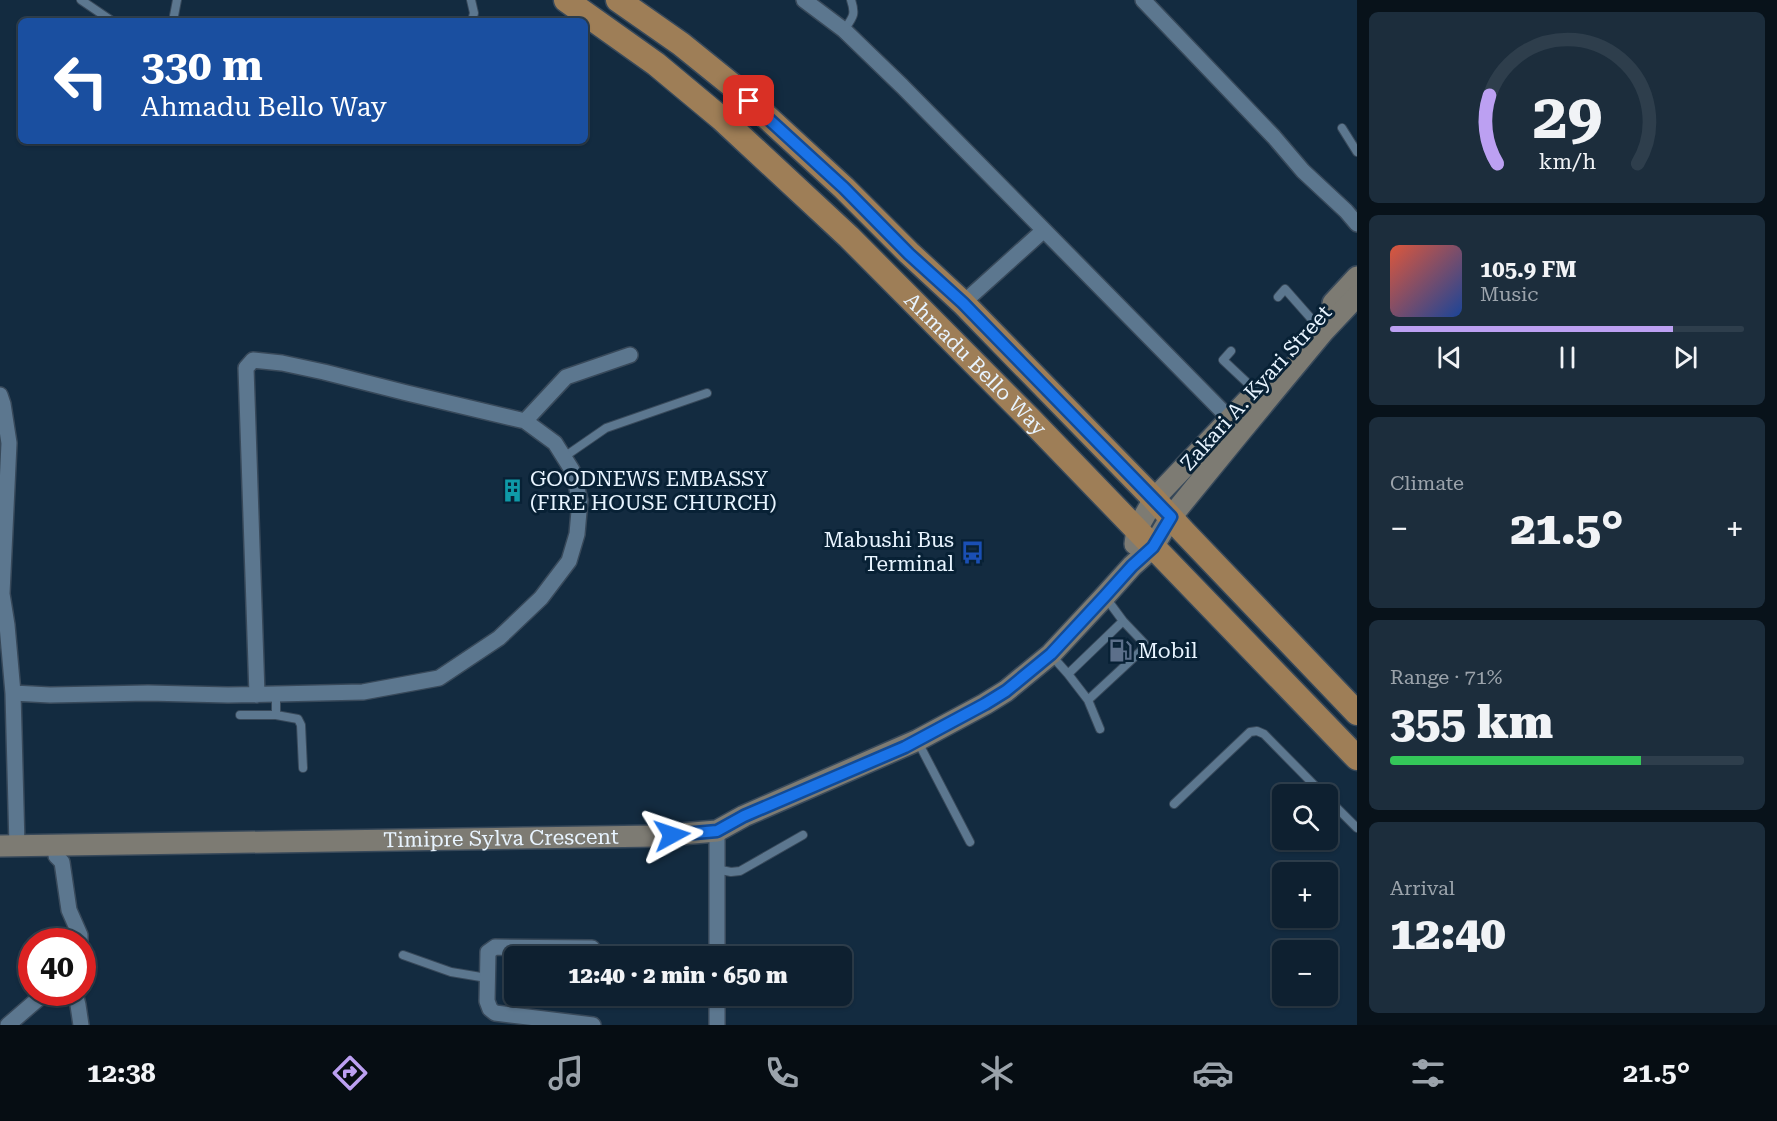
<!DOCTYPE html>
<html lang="en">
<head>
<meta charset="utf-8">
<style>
	body { margin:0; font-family:"Roboto Serif",serif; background:#1c2d3c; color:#f1f3f6; height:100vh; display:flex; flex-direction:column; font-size:22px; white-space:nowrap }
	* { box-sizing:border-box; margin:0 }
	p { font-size:20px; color:#9ba3ab }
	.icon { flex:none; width:33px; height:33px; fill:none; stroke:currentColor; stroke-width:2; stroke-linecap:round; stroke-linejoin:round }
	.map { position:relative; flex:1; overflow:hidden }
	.sheet { display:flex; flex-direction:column; gap:12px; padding:12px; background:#08121a; width:420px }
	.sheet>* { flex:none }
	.guide { position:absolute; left:18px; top:18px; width:570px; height:126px; border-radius:9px; box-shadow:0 2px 4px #0004,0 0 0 2px #2e3e4c; background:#1a4fa0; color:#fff; overflow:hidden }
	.fabs { position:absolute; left:1272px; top:784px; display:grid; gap:12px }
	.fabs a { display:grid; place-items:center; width:66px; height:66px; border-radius:9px; background:#0e2030; box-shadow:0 2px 4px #0004,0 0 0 2px #2e3e4c; font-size:30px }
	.speed { position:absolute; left:18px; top:928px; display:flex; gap:12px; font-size:30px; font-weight:700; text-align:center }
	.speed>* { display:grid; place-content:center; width:78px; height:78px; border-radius:50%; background:#0e2030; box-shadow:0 2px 4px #0004,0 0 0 2px #2e3e4c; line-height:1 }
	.speed .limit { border:9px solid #d22; background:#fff; color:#111 }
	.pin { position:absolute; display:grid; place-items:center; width:51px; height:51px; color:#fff; margin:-26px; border-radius:12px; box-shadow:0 3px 9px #0006 }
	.me { position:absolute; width:66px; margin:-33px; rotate:85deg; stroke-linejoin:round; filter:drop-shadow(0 0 4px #0008) }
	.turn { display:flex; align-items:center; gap:21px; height:126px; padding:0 24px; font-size:27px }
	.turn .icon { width:78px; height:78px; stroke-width:2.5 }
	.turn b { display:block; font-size:42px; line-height:51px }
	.big { font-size:45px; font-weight:800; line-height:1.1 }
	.sheet .widget { flex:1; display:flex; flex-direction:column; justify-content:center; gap:9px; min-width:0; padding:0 21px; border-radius:9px; background:#1c2d3c }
	.sheet .dial { align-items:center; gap:0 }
	.dial svg { height:156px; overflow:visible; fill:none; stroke:#2e3e4c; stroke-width:7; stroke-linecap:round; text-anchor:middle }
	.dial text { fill:#f1f3f6; stroke:none }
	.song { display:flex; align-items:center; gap:18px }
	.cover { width:72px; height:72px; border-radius:9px; background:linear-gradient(135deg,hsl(10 70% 55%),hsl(220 70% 35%)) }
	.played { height:6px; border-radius:3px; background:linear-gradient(90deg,#bca0f2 80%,#2e3e4c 80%) }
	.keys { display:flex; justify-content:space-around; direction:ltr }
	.heat { display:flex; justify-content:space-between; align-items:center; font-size:33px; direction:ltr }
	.charge { height:9px; border-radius:4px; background:linear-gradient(90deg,#34c759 71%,#2e3e4c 0) }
	.trip { position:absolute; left:504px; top:946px; width:348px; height:60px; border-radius:9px; background:#0e2030; box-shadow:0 2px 4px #0004,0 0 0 2px #2e3e4c; font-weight:800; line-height:60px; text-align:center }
	.dock { display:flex; height:96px; justify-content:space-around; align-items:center; background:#060d13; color:#9ba3ab }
	.dock .icon { width:42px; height:42px }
	.dock .selected { color:#bca0f2 }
	.dock b { font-size:27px; color:#f1f3f6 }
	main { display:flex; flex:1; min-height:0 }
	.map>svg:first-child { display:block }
</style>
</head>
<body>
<main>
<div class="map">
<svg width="1357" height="1025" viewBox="0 0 1357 1025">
	<rect width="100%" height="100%" fill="#132b40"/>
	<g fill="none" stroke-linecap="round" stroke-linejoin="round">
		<defs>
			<path id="lane" d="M81,0L112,21
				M471,0L474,13L472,21
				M173,21L177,0
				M844,30C853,17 856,15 851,0
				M1342,128L1357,152
				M1278,297L1285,289L1315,323
				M1231,351L1223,360L1256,391
				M564,457L606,428L707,393
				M1052,656L1068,674L1123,621L1106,598
				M1068,674L1088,700L1100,729
				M276,694V715
				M1088,700L1142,650L1144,643L1123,621
				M240,715H276L298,719L301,725L303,768
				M918,742L970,842
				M1328,799L1357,828
				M1174,804L1250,732L1257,731L1264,734L1324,795
				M719,866L721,870L731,872L740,871L803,835
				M403,955L451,972L487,978"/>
			<path id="street" d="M804,0L844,30L902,86L1231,420
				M1143,0L1274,137L1303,171L1346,211L1357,224
				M963,303L1044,230
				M0,395L3,404L9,443L2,594L7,625L13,693L17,846
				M525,421L566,377L630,355
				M13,693L50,695L148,693L228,695L363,692L439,678L499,638L541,598L569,561L577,534L580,500L572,470L555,443L525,421L407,393L324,372L282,363L253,360L246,368L257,695
				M56,845V856L62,862L69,910L80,935V942
				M592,948L495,947L488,952L487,1001L490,1009L495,1013L593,1025
				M717,957V831
				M75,993L78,1005L81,1025
				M8,1025L45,993
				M717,1025V996"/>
			<g id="secondary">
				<path d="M1333,303L1357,277"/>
				<path d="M1135,544L1137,529L1154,499L1247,401"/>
				<path id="s1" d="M0,846L656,836L717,831L744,816L918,740L985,704L1006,691L1051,654L1105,596L1132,566L1153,547L1171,517L1242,430L1323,332L1357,296"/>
			</g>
			<g id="primary">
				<path id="s2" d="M566,0L656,64L722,119L849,237L1030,419L1357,758"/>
				<path d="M618,0L681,44L733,86L844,188L909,253L963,303L1154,499L1183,531L1357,713"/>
			</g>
		</defs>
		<use href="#lane" stroke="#38495a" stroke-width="10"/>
		<use href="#street" stroke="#38495a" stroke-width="18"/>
		<use href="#secondary" stroke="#38495a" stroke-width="24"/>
		<use href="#primary" stroke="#38495a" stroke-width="27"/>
		<use href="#lane" stroke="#5c778f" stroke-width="8"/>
		<use href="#street" stroke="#5c778f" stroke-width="15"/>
		<use href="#secondary" stroke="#7d7b73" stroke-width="21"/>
		<use href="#primary" stroke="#9e7e57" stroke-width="24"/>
	</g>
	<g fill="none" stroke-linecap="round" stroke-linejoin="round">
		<defs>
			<path id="route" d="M672,835L717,831L744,816L905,747L985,704L1006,691L1051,654L1105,596L1132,566L1153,547L1171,517L963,303L909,254L844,188L749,101"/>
		</defs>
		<use href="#route" stroke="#114b97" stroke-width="15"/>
		<use href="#route" stroke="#1a73e8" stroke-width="10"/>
	</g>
	<defs>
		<symbol id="building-bare" viewBox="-9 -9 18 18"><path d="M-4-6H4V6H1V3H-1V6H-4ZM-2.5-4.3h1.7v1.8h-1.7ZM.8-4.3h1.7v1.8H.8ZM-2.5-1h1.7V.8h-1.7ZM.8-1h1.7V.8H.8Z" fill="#0f9aa8" stroke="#082135" stroke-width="2.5" paint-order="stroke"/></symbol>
		<symbol id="bus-bare" viewBox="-9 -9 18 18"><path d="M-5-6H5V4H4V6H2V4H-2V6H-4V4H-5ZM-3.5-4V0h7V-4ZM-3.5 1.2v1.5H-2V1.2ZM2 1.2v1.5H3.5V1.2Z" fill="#1a4fb4" stroke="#082135" stroke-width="2.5" paint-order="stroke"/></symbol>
		<symbol id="fuel-bare" viewBox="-9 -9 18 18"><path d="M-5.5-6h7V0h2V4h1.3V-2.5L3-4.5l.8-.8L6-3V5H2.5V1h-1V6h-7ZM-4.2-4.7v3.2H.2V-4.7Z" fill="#5c6f8a" stroke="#082135" stroke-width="2.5" paint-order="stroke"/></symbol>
	</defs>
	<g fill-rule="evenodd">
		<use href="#building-bare" x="496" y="474" width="33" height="33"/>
		<use href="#bus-bare" x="956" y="536" width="33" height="33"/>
		<use href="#fuel-bare" x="1104" y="634" width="33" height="33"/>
	</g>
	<g text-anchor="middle" stroke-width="6" stroke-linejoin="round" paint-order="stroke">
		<g font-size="21" fill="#e8f4ff" stroke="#082135">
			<text dy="7" stroke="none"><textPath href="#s2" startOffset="549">Ahmadu Bello Way</textPath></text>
			<text transform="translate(1256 388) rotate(-48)" y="7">Zakari A. Kyari Street</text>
			<text dy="7" stroke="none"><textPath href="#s1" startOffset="501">Timipre Sylva Crescent</textPath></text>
		</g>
		<g font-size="21" fill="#e8f4ff" stroke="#082135" text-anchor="start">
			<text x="530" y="486">GOODNEWS EMBASSY<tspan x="530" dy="24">(FIRE HOUSE CHURCH)</tspan></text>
			<text x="954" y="547" text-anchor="end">Mabushi Bus<tspan x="954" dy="24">Terminal</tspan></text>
			<text x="1138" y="658">Mobil</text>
		</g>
	</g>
</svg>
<div class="fabs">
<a><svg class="icon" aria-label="search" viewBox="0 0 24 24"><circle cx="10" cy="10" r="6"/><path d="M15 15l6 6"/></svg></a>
<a>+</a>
<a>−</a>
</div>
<div class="speed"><div class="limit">40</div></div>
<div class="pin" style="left:749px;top:101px;background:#d93025"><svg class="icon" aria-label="arrive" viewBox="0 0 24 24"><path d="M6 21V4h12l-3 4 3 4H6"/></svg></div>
<svg class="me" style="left:672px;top:835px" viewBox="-20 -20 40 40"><path d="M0-17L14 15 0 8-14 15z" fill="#1a73e8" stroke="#fff" stroke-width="4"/></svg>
<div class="trip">12:40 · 2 min · 650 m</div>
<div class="guide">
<div class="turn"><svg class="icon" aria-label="left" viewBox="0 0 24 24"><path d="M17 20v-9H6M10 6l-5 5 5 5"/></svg><div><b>330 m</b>Ahmadu Bello Way</div></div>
</div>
</div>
<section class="sheet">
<div class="widget dial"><svg viewBox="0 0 100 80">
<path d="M14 69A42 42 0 1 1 86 69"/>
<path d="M14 69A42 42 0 0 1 10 34" stroke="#bca0f2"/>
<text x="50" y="56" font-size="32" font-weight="700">29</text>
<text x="50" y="72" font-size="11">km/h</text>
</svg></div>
<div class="widget">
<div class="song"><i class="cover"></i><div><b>105.9 FM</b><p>Music</p></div></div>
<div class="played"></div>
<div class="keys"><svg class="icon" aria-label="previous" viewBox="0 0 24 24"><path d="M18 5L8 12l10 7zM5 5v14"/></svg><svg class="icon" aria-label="pause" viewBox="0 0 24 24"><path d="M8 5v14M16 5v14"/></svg><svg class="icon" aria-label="next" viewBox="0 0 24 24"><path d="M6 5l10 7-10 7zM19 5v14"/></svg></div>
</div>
<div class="widget"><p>Climate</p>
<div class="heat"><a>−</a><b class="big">21.5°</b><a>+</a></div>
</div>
<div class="widget"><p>Range · 71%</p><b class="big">355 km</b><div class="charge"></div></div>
<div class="widget"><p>Arrival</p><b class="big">12:40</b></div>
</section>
</main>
<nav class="dock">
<b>12:38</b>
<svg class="icon selected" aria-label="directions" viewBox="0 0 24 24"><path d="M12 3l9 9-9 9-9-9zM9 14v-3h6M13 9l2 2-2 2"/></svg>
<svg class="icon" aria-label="music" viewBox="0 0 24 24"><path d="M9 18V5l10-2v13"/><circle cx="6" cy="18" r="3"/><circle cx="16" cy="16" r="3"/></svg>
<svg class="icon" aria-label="phone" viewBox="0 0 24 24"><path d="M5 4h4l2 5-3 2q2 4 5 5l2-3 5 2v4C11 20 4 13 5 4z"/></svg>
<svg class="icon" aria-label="climate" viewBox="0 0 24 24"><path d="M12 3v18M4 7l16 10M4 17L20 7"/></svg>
<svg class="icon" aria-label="car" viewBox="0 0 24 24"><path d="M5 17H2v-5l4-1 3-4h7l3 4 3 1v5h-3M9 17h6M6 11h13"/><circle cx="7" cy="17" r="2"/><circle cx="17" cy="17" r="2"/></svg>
<svg class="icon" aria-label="filters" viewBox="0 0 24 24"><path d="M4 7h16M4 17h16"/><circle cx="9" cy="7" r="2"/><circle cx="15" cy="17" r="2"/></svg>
<b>21.5°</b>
</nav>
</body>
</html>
